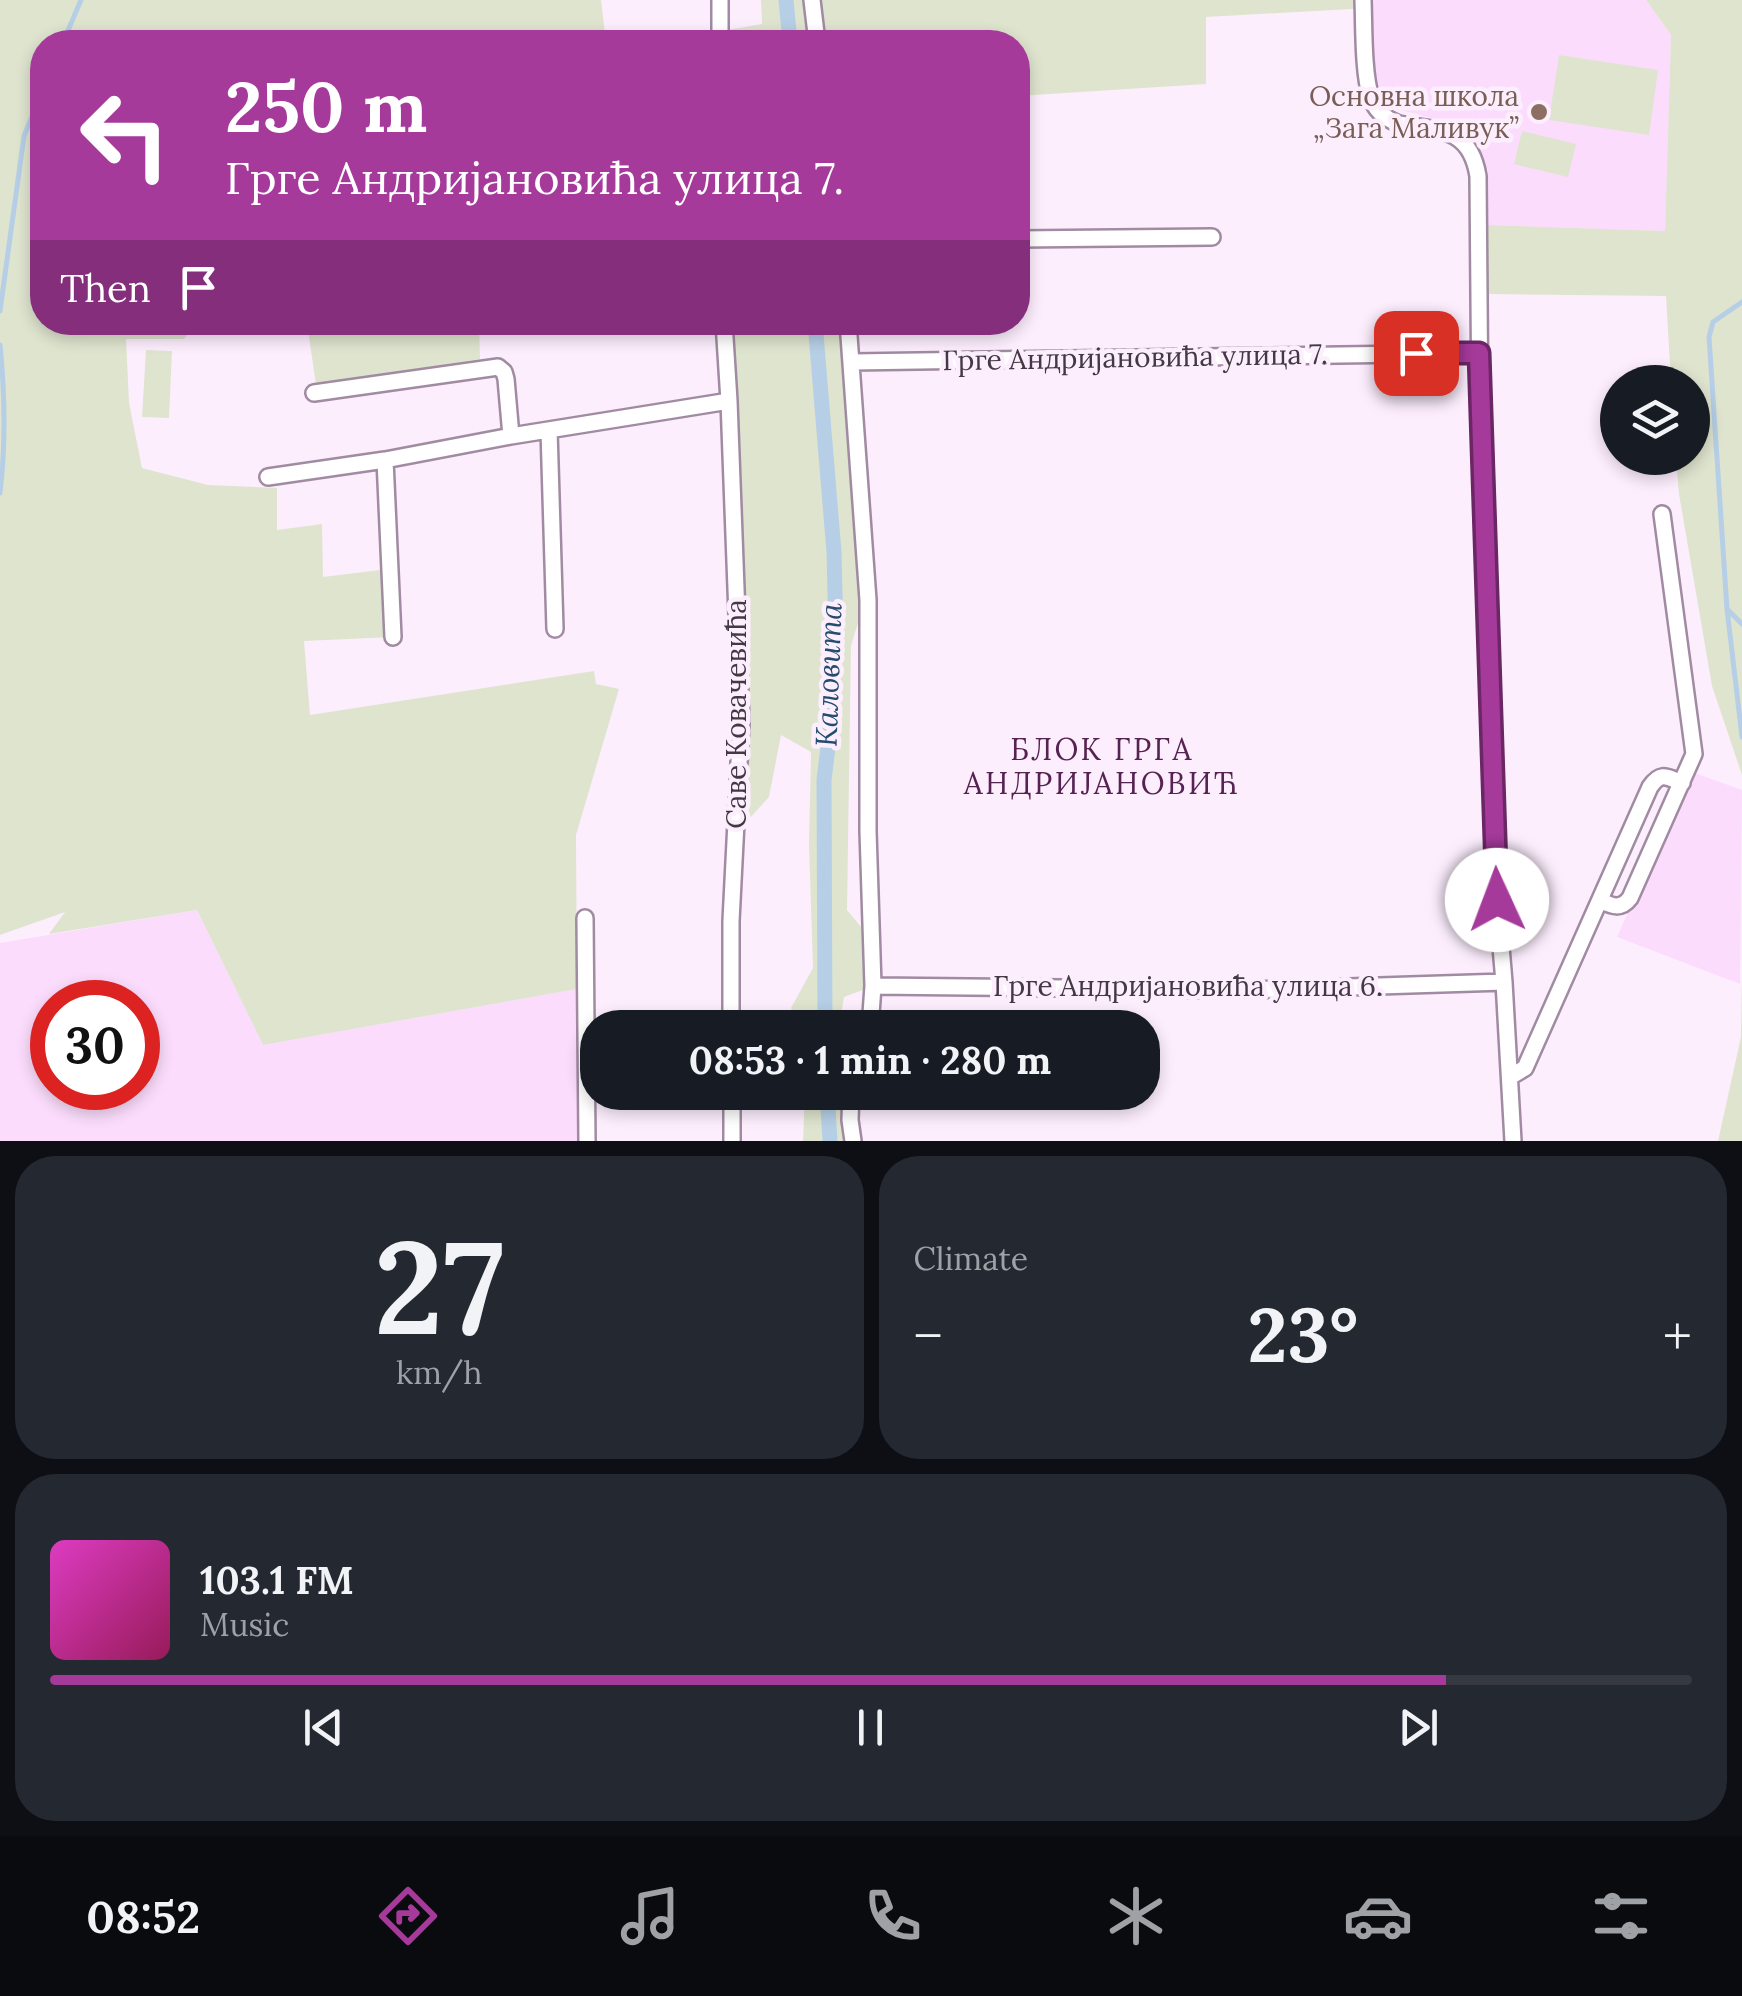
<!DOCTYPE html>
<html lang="en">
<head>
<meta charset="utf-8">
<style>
	body { margin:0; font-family:Lora,serif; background:#242831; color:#f1f3f6; height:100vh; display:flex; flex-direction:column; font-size:38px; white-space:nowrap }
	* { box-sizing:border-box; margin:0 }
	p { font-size:32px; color:#9ea1a6 }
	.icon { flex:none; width:55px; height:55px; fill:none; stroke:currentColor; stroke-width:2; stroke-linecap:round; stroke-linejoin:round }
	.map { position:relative; height:1141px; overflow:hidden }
	.sheet { display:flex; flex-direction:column; gap:15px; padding:15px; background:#0d0f14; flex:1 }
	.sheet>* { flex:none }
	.guide { position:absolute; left:30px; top:30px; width:1000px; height:305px; border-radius:40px; box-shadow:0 5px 15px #0003; background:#a53a9b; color:#fff; overflow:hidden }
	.buttons { position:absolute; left:1600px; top:365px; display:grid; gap:20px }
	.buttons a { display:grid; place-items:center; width:110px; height:110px; border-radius:50%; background:#171b24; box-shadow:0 5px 15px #0003; font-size:50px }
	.speed { position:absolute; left:30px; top:980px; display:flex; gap:20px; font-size:50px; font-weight:700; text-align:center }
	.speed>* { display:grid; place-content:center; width:130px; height:130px; border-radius:50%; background:#171b24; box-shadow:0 5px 15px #0003; line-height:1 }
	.speed .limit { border:15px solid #d22; background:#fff; color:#111 }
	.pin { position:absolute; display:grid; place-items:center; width:85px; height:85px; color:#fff; margin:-42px; border-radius:20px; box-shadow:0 5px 15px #0006 }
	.me { position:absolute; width:110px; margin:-55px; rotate:358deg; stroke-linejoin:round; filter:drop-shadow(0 0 8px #0008) }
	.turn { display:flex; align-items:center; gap:35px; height:210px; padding:0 30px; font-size:45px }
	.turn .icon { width:130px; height:130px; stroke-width:2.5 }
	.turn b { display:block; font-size:70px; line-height:85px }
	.then { display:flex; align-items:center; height:95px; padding:0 30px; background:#0003; gap:20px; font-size:38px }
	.big { font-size:75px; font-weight:700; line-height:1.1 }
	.sheet .widget { flex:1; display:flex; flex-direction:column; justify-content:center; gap:15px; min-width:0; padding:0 35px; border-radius:40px; background:#242831 }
	.sheet .dial { align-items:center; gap:0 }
	.dial b { font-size:130px; line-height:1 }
	.song { display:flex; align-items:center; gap:30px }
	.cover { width:120px; height:120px; border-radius:15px; background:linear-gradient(135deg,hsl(310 70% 55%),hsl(330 70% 35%)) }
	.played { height:10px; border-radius:5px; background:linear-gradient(90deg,#a53a9b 85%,#363941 85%) }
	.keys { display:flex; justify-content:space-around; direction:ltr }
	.heat { display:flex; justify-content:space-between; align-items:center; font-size:55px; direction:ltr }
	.sheet .tiles { flex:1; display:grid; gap:15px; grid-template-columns:1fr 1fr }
	.widget:last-child { grid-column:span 2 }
	.trip { position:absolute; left:580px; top:1010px; width:580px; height:100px; border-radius:40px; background:#171b24; box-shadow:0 5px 15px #0003; font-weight:700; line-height:100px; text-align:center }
	.menu { display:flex; height:160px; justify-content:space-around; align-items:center; background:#090b0e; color:#9ea1a6 }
	.menu .icon { width:70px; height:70px }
	.menu .active { color:#a53a9b }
	.menu b { font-size:45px; color:#f1f3f6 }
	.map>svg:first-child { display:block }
</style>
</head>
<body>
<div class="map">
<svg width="1742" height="1141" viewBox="0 0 1742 1141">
	<rect width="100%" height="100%" fill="#fdeefe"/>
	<path fill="#fbdcfc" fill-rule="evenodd" d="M1369,0H1646L1671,35L1665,231L1488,225V171L1483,156L1475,143L1449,123L1390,107L1376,92Z
		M1692,772L1742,790L1740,984L1617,937Z
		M197,910L263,1045L577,989V1141H0V943ZM52,1002H138V1088H52Z"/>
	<path fill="#dfe4cf" d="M0,0H601L606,42H42V322L196,323L184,339H126L129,403L142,468L208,485L277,488V530L322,524L323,577L388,569L392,637L304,641L310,715L594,671L596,684L619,689L576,835L577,989L263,1045L197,910L49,934L65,912L0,935Z
		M761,0H1369V8L1206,17V84L1018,96V42H726L727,30L762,24Z
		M1646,0H1742V775L1712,686L1679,494L1676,458H1692V382H1671L1666,296L1488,294V225L1665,231L1671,35Z
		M1559,55L1658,70L1649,135L1549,120Z
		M1522,131L1576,144L1568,177L1514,164Z
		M307,323H479L480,359L316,385Z
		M724,323H848L867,593L851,646L847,910L871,939L873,986L844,997L839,1027H801L791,1008L813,968L809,845L811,752L781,735L769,797L736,833L741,720Z
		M146,350L172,351L169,418L142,417Z
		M1742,979V1141H1718L1741,1037Z
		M805,1093H847L853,1141H803Z"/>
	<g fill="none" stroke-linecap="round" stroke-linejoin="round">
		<path stroke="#b6cfe6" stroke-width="5" d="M63,42L81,0
			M1742,302L1713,322L1709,337L1727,609L1742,737
			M0,311L24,136L42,92
			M0,345C5,395 6,443 0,493
			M1727,609L1742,624"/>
		<path stroke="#b6cfe6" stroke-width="15" d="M786,0L790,42
			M815,322L834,552L836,636L832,715L824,780L825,1028
			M827,1092L830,1141"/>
		<defs>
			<path id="minor" d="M812,0L817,42
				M1363,0C1364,25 1363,75 1371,97C1375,111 1386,119 1399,124C1439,131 1470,127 1478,176L1480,418L1497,900L1504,982L1513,1141
				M720,42V0
				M1018,239L1212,237
				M724,322L729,401L741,723L731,921V1028
				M848,322L868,600V831L873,986L870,1028
				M852,362L1479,353
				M314,393L498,367L504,372L506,379L511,436
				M549,430L555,629
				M385,460L393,637
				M268,477L385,460L511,436L729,401
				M1601,901C1612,906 1621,910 1630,898L1694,754L1662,514
				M585,918L587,1141
				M873,986L1252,990L1504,982
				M1510,1077L1525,1068L1650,787C1661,771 1667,777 1682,783
				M732,1092V1141
				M851,1092L850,1120L853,1141"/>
		</defs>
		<use href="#minor" stroke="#a18ba2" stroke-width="20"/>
		<use href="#minor" stroke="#fff" stroke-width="15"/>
	</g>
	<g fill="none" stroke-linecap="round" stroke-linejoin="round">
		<defs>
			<path id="route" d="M1416,353H1479L1497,900"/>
		</defs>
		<use href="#route" stroke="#6b2665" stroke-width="25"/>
		<use href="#route" stroke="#a53a9b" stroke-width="18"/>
	</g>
	<circle fill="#8d6e63" stroke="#fdeefe" stroke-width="4" cx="1539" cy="112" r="10"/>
	<g text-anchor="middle" stroke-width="9" stroke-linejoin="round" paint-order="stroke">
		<g font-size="28" fill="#785e54" stroke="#fdeefe" text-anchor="end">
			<text x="1519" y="106">Основна школа<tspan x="1519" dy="32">„Зага Маливук”</tspan></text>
		</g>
		<g font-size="28" fill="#423943" stroke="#fdeefe">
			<text transform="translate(1135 357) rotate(-1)" y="10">Грге Андријановића улица 7.</text>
			<text transform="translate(736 714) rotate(-90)" y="10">Саве Ковачевића</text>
			<text x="1188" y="996">Грге Андријановића улица 6.</text>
		</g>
		<g font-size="30" font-style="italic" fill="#234c6d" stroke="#fdeefe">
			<text transform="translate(829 675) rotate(-88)" y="10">Каловита</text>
		</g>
		<g font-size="30" letter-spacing="2.5" fill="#562251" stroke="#fdeefe">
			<text x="1102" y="760">БЛОК ГРГА<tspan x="1102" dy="34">АНДРИЈАНОВИЋ</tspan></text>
		</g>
	</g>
</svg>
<div class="buttons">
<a><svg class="icon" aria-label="layers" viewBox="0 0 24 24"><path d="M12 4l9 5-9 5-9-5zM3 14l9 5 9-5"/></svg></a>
</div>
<div class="speed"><div class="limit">30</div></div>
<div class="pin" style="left:1416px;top:353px;background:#d93025"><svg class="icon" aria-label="arrive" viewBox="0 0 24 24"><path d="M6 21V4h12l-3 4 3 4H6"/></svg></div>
<svg class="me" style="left:1497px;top:900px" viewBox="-20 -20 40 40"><circle r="19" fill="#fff"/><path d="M0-13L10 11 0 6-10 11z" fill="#a53a9b"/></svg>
<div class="trip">08:53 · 1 min · 280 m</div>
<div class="guide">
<div class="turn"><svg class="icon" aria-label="left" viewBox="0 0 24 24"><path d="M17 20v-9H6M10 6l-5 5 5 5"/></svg><div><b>250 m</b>Грге Андријановића улица 7.</div></div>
<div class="then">Then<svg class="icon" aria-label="arrive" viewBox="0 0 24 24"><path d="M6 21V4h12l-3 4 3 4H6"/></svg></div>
</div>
</div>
<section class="sheet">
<div class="tiles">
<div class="widget dial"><b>27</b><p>km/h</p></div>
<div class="widget"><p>Climate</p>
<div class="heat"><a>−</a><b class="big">23°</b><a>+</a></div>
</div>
<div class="widget">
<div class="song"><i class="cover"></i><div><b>103.1 FM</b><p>Music</p></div></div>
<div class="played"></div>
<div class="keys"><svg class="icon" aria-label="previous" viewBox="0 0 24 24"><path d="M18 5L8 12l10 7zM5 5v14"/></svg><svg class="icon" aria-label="pause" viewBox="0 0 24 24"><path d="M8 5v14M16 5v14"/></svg><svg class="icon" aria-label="next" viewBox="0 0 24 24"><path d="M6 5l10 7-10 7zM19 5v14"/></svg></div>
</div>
</div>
</section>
<nav class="menu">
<b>08:52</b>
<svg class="icon active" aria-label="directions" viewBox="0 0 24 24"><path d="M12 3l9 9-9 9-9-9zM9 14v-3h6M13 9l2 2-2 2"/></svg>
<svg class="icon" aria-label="music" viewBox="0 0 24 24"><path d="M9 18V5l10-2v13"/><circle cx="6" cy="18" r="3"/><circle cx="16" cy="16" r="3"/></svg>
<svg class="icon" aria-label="phone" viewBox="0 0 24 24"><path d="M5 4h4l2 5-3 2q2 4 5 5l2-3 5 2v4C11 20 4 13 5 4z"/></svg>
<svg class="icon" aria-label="climate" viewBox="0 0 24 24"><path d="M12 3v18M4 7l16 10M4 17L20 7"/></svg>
<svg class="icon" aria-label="car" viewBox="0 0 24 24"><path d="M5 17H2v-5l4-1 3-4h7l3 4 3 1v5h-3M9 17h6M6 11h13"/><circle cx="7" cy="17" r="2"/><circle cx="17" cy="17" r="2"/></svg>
<svg class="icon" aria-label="filters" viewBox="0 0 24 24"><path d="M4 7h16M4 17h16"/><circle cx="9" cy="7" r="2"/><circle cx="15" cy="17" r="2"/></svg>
</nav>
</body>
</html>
